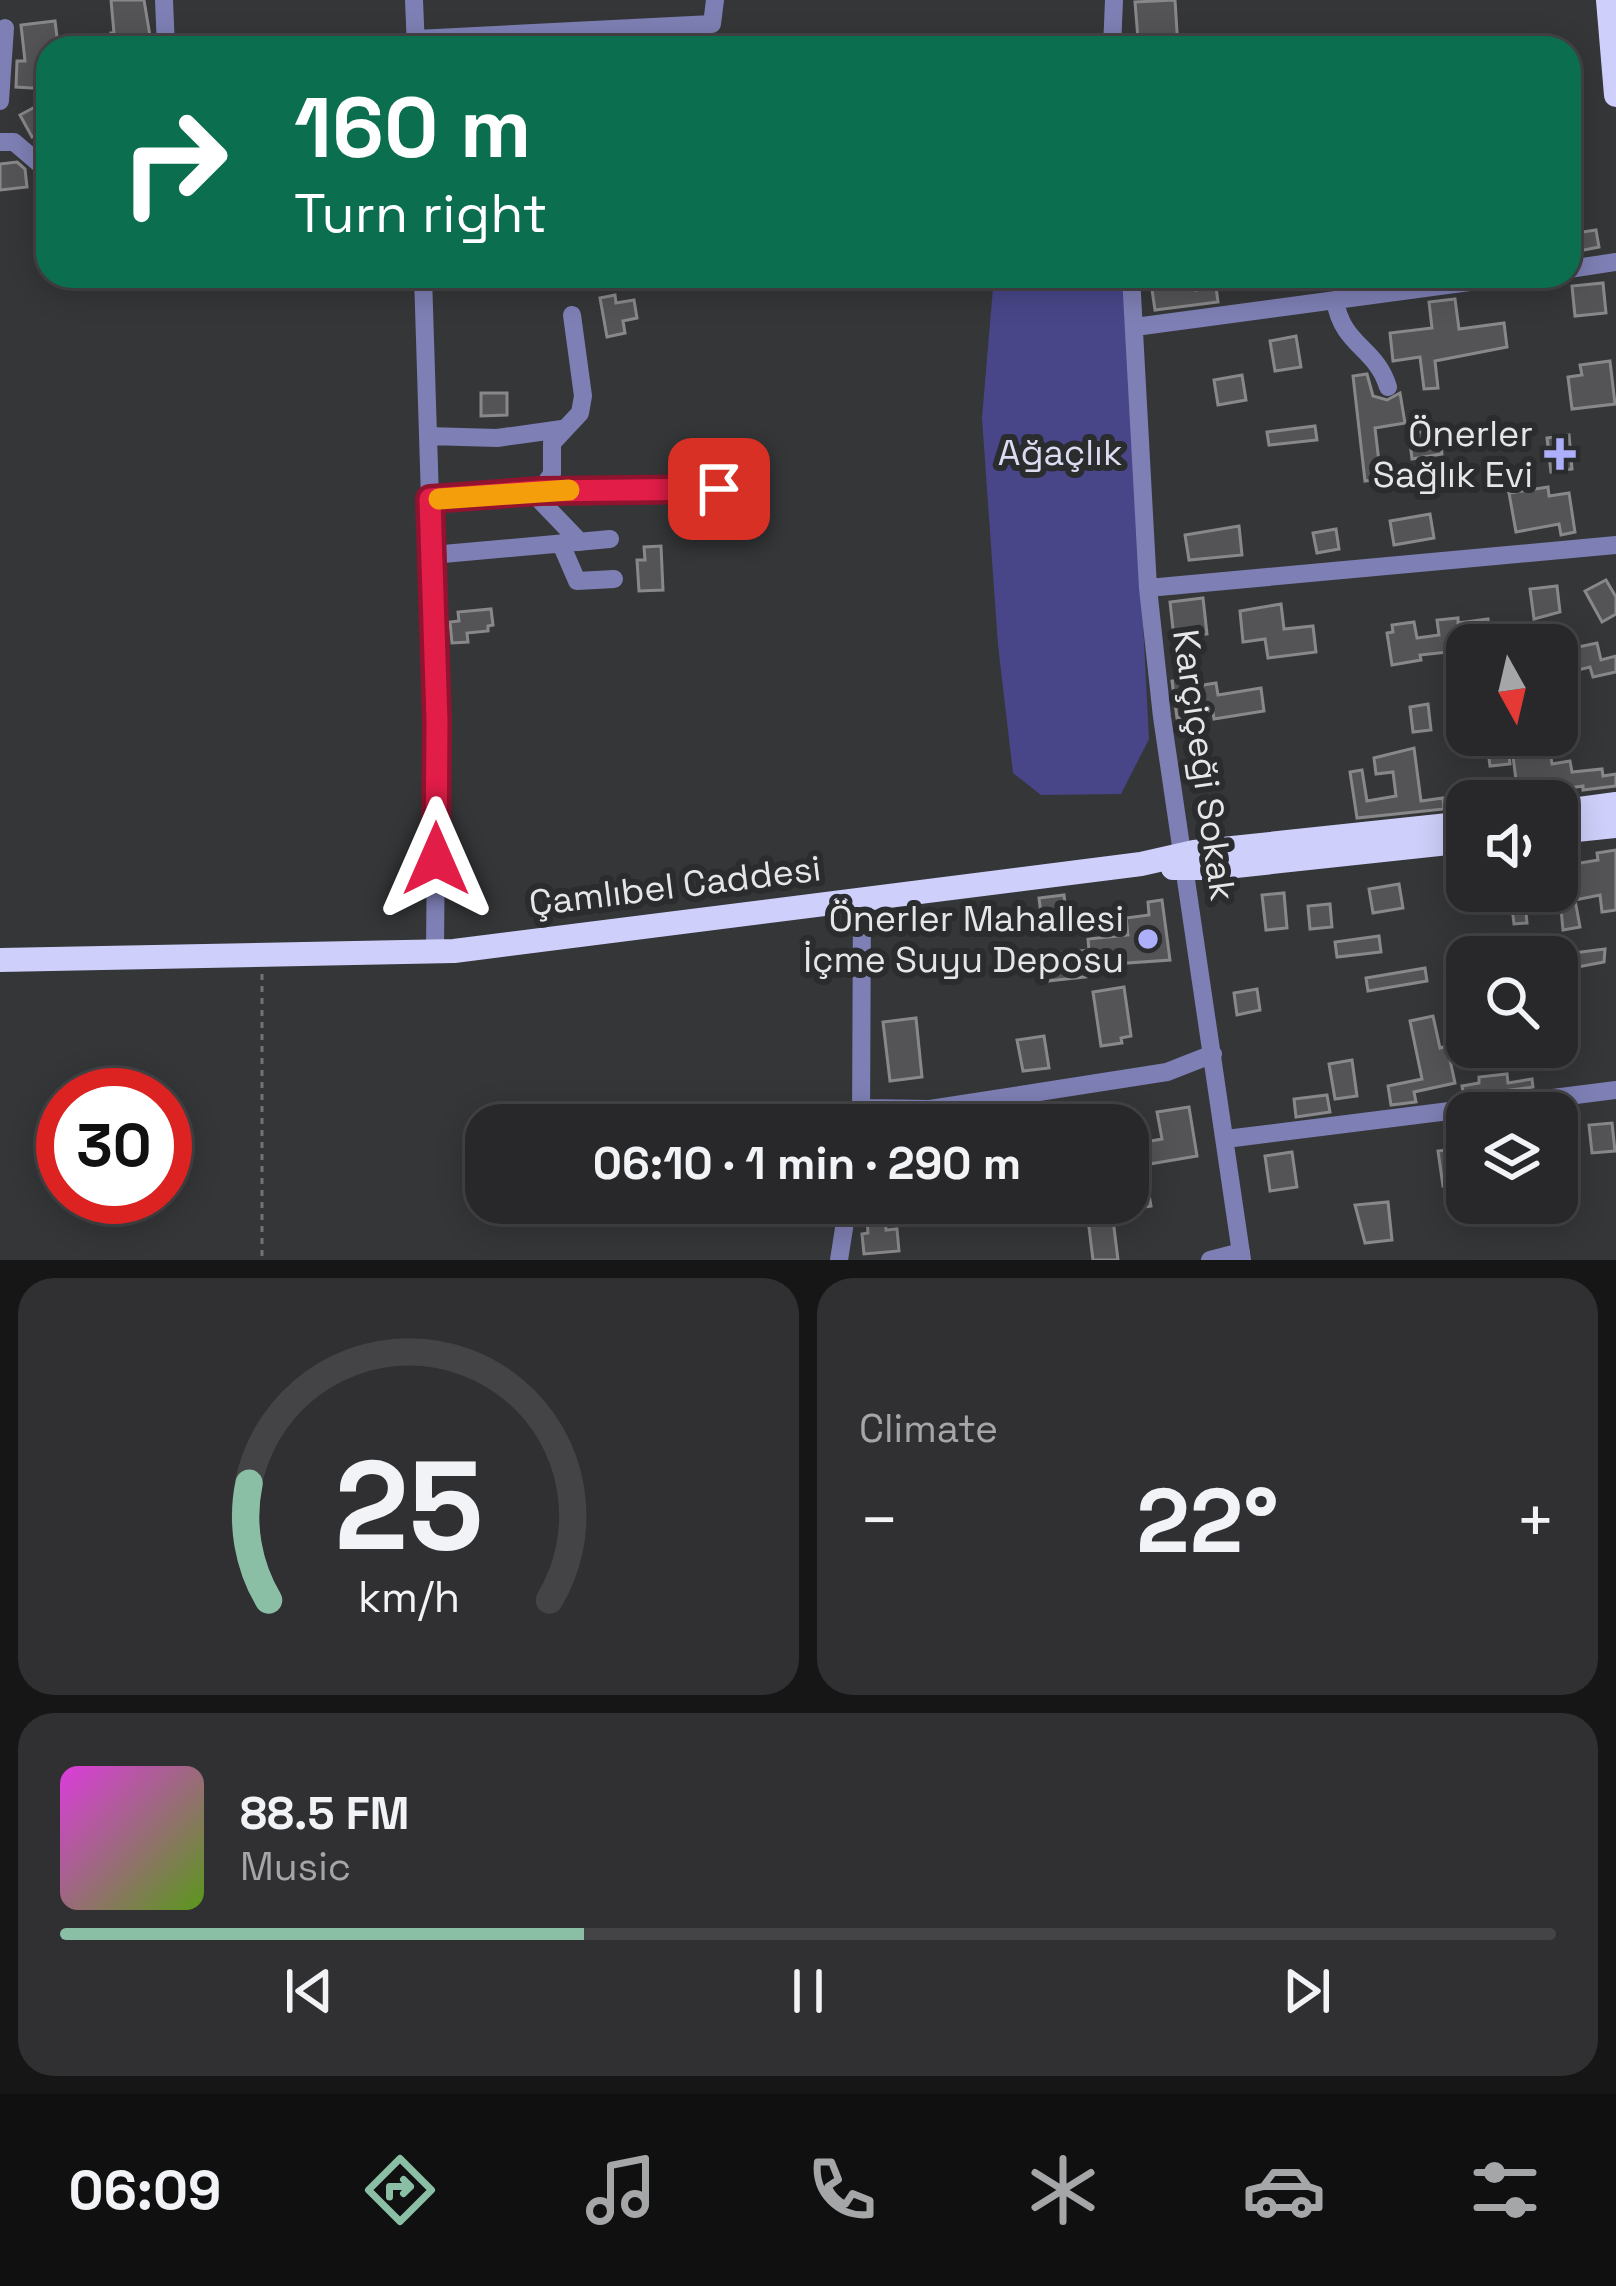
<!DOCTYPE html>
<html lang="en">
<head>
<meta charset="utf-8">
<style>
	body { margin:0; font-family:"Space Grotesk",sans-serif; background:#303032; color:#f1f3f6; height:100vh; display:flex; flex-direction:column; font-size:45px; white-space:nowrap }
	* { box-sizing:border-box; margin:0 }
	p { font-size:39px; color:#a5a6a8 }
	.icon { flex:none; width:66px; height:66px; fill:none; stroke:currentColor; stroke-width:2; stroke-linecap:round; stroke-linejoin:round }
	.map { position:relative; height:1260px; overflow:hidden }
	.panel { display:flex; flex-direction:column; gap:18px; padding:18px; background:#161617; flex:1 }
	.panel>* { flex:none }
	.hud { position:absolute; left:36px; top:36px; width:1545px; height:252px; border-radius:36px; box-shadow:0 6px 30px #0003,0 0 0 3px #444447; background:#0b6e4f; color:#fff; overflow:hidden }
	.needle { width:78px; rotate:172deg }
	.fabs { position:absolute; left:1446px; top:624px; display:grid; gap:24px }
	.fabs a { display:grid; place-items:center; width:132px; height:132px; border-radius:24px; background:#28282a; box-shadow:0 6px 30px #0003,0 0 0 3px #444447; font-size:60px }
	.speed { position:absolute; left:36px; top:1068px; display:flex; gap:24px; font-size:60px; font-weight:700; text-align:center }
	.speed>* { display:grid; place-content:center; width:156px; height:156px; border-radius:50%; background:#28282a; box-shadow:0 6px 30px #0003,0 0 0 3px #444447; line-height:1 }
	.speed .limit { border:18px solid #d22; background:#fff; color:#111 }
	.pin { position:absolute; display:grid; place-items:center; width:102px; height:102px; color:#fff; margin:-51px; border-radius:24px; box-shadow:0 6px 18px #0006 }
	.me { position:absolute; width:132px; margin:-66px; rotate:0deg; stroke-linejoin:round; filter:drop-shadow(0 0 9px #0008) }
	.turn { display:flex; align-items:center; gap:42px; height:252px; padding:0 60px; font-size:54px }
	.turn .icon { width:156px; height:156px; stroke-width:2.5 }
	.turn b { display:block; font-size:84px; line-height:102px }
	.big { font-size:90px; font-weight:700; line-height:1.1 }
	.panel .tile { flex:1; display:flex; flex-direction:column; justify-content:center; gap:18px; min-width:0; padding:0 42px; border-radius:36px; background:#303032 }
	.panel .dial { align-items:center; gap:0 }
	.dial svg { height:312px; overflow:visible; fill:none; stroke:#444447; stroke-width:7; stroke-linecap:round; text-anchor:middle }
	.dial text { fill:#f1f3f6; stroke:none }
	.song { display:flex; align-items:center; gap:36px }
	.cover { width:144px; height:144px; border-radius:18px; background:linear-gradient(135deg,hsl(300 70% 55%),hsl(90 70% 35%)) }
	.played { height:12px; border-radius:6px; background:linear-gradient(90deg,#8abfa5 35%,#444447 35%) }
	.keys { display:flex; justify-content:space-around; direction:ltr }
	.heat { display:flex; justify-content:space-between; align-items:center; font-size:66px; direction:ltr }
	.panel .tiles { flex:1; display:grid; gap:18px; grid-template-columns:1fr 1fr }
	.tile:last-child { grid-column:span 2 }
	.trip { position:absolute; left:465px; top:1104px; width:684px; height:120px; border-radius:36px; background:#28282a; box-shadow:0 6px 30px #0003,0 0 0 3px #444447; font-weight:700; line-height:120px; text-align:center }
	.tab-bar { display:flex; height:192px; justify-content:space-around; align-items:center; background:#101011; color:#a5a6a8 }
	.tab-bar .icon { width:84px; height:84px }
	.tab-bar .selected { color:#8abfa5 }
	.tab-bar b { font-size:54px; color:#f1f3f6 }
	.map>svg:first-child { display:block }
</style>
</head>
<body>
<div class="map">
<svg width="1616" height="1260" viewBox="0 0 1616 1260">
	<rect width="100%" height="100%" fill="#353638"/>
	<path fill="#484688" d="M994,276H1125L1149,739L1121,794L1041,795L1013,773L998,645L982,418Z"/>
	<path fill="#545457" stroke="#88888b" stroke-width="3" d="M111,0H144L152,48H111V33H114Z
		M1175,0L1178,48H1165L1164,43L1150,44V38L1138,39L1135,2Z
		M55,21L58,45L48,46V89L16,87L17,61H25L21,25Z
		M48,100V128L32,137L20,115Z
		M17,162L25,169L27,187L0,190V164Z
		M1596,230L1599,247L1569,253V234Z
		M1150,276H1180V284L1195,282L1196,290L1216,287L1218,302L1155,310Z
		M1603,283L1606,313L1575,316L1572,286Z
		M615,295L616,303L634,300L637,318L623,321L625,333L607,337L600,298Z
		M1455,299L1459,329L1504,323L1507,347L1435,361L1438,388L1424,389L1420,357L1393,361L1390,333L1432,328L1429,302Z
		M1296,336L1301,367L1275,371L1270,341Z
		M1610,361L1615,404L1572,409L1568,377L1582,375L1580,365Z
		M1367,374L1373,396L1387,400L1400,393L1405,423L1375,428L1381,479L1365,481L1353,376Z
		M1242,375L1246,400L1218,405L1214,380Z
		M481,393H507V415L481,416Z
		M1315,426L1317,440L1269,445L1267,432Z
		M1439,429L1442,454L1412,459L1409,434Z
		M1569,435L1572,469L1551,472L1547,438Z
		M1548,487L1549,496L1569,493L1575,532L1561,535L1559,524L1516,532L1509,493Z
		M1430,514L1434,538L1394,545L1390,521Z
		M1239,526L1242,555L1189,560L1185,535Z
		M1336,529L1339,549L1317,553L1313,533Z
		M661,546L663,590L639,591L637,560H645L644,547Z
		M1606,580L1616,597V614L1602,622L1585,591Z
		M1557,586L1560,612L1534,619L1530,589Z
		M1203,598L1207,634L1174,638L1170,602Z
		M1281,604L1284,629L1313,626L1316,652L1268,658L1265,639L1243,642L1240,611Z
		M491,609L493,625L488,626V631L467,633L468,642L452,643L450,622L459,621L458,612Z
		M1458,618V623L1488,619L1491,645H1467V650L1420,655L1421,660L1392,665L1387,633L1393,632L1392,625L1414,622L1417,638L1439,635L1437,620Z
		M1597,643L1601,660L1616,656V672L1593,677L1590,667L1574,671L1569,649Z
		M1189,679L1190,687L1216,683L1218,695L1261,688L1264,711L1214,719L1213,712L1177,718L1172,681Z
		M1428,704L1431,730L1413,732L1410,707Z
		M1486,735H1507L1510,764L1490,766Z
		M1534,735H1548L1552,764L1570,761L1572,772L1602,769L1603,776L1616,774V786L1583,790V786L1518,796L1513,756L1536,753Z
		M1414,748L1421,801L1443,798L1444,809L1357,818L1350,772L1362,770L1367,801L1396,796L1393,772L1376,774L1374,758Z
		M1616,850V910L1602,912L1600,895L1575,900L1580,927L1563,930L1557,867L1598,860L1597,853Z
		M1399,884L1403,908L1373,913L1369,889Z
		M1510,891H1524L1527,923L1514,924Z
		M1284,893L1287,928L1266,930L1262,895Z
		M1064,895L1068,928L1043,931L1039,898Z
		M1162,900L1170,960L1085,966L1086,977L1047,981L1044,955L1089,950L1088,939L1128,935L1126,918L1149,915L1148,902Z
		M1330,904L1332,927L1310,929L1308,906Z
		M1379,936L1381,952L1337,957L1335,942Z
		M1605,949L1604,962L1557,971V955Z
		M1425,968L1427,981L1368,991L1366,978Z
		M1124,987L1131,1036L1121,1038L1122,1043L1101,1046L1093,992Z
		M1257,989L1260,1010L1237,1015L1234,993Z
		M1433,1016L1440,1048L1447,1046L1455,1083L1414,1092L1416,1102L1391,1105L1388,1086L1422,1079L1410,1021Z
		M916,1018L922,1077L890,1081L883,1022Z
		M1044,1036L1049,1068L1023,1071L1017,1040Z
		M1352,1060L1357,1096L1335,1099L1329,1064Z
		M1507,1074L1508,1083L1532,1079L1533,1087L1464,1096L1462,1086L1479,1083V1077Z
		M1327,1095L1330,1112L1296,1117L1294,1099Z
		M1052,1104L1054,1125H1025L1023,1108Z
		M1189,1107L1197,1156L1144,1165L1151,1206L1133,1209L1128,1145L1162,1139L1157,1112Z
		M1612,1123L1615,1151L1592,1153L1589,1125Z
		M1462,1148L1467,1182L1443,1186L1438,1151Z
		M1292,1152L1297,1187L1270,1191L1265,1156Z
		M1388,1202L1392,1240L1365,1243L1355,1205Z
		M1086,1203H1111L1118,1260H1093Z
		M885,1217L886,1230L897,1229L899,1251L864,1254L862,1234L868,1233L867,1219Z"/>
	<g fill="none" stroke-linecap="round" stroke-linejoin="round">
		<path stroke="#727375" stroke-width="3" stroke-dasharray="6 6" stroke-linecap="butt" d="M262,974V1260"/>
		<path stroke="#7e7fb4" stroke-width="18" d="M164,0L166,48
			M414,0L416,48
			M416,39L712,24L715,0
			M1112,48L1114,0
			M0,101L5,28
			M0,142H14L48,171
			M1569,269L1616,262
			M423,276L437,721L435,951
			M1131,276L1148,588L1162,717L1242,1260
			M1335,300C1342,346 1376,347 1388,387
			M1135,327L1514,276
			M428,436L497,438L562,429
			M540,491L552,474V443L580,413L583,396L572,315
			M532,492L580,542
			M430,499L540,491L719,489
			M561,544L577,581L614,579
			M432,555L610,539
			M1148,588L1616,545
			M864,1108L930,1109L1167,1072L1213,1054
			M861,1125L862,897
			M1226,1139L1616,1090
			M839,1260L848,1203
			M1210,1260L1241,1252"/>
		<path stroke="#ced0fb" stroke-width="24" d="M1608,0L1616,95
			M1557,812L1616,804
			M1557,832L1616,826
			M1173,868H1217L1467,841
			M0,960L454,951L1141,864L1194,852L1467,823"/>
	</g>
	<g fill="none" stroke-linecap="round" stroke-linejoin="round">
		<defs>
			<path id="route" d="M436,859L437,721L430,499L540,491L719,489"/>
		</defs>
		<use href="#route" stroke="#92132f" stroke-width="30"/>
		<use href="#route" stroke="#e11d48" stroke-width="21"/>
		<path stroke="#f59e0b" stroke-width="21" d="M439,499L569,490"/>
	</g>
	<g fill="#adaffb" stroke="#2b2c2e" stroke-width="4.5">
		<path d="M1554 436h12v12h12v12h-12v12h-12v-12h-12v-12h12z"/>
		<circle cx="1148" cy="939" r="12"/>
	</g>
	<g text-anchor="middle" stroke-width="12" stroke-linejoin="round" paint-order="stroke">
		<g font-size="36" fill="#e6e6e8" stroke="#2b2c2e" text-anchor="end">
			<text x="1533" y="446">Önerler<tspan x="1533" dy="41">Sağlık Evi</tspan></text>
			<text x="1124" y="931">Önerler Mahallesi<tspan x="1124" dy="41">İçme Suyu Deposu</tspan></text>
		</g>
		<g font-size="36" fill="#dbdcf1" stroke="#2b2c2e">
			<text x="1060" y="465">Ağaçlık</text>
		</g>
		<g font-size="36" fill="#e6e6e8" stroke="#2b2c2e">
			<text transform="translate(1205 765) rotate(82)" y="13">Karçiçeği Sokak</text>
			<text transform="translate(675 885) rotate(-7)" y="13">Çamlıbel Caddesi</text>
		</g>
	</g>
</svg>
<div class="fabs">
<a><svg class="needle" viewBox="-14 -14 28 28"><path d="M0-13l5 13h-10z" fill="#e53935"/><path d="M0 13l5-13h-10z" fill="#a5a6a8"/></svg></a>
<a><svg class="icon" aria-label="sound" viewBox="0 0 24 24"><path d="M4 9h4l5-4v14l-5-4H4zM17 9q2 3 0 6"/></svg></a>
<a><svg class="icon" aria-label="search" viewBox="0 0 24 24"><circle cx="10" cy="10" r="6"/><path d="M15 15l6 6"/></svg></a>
<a><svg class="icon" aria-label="layers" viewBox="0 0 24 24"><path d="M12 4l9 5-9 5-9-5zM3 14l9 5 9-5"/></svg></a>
</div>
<div class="speed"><div class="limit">30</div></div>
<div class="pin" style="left:719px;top:489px;background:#d93025"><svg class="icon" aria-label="arrive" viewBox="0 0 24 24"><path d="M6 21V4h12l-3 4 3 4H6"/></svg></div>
<svg class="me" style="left:436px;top:859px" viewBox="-20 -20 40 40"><path d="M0-17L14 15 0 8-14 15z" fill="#e11d48" stroke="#fff" stroke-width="4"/></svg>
<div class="trip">06:10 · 1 min · 290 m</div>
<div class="hud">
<div class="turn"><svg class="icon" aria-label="right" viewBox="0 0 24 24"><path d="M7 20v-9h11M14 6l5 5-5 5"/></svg><div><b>160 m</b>Turn right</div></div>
</div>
</div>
<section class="panel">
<div class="tiles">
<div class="tile dial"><svg viewBox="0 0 100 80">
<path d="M14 69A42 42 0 1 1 86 69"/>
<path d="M14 69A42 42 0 0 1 9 39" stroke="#8abfa5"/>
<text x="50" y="56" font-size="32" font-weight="700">25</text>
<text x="50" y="72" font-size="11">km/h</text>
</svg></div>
<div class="tile"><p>Climate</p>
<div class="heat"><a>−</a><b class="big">22°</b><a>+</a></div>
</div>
<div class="tile">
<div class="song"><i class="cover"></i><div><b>88.5 FM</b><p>Music</p></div></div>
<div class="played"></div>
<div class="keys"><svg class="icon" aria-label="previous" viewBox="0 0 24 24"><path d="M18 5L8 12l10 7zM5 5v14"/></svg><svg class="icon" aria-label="pause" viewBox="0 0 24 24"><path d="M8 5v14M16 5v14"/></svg><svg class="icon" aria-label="next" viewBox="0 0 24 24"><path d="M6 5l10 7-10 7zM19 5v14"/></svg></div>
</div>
</div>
</section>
<nav class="tab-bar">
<b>06:09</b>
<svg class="icon selected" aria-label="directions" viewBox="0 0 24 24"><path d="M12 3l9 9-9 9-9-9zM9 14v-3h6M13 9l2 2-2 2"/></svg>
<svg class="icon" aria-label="music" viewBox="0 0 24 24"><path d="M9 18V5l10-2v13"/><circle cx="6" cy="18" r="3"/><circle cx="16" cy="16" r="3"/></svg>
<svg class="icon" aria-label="phone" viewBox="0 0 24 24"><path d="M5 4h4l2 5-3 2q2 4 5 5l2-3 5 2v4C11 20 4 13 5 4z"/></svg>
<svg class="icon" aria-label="climate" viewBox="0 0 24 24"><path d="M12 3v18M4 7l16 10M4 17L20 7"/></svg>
<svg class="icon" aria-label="car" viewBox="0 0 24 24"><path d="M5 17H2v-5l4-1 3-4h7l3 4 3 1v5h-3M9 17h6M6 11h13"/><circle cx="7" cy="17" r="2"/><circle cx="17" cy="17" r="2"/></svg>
<svg class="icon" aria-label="filters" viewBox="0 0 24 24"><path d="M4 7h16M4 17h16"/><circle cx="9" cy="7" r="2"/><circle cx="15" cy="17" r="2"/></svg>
</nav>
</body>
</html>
